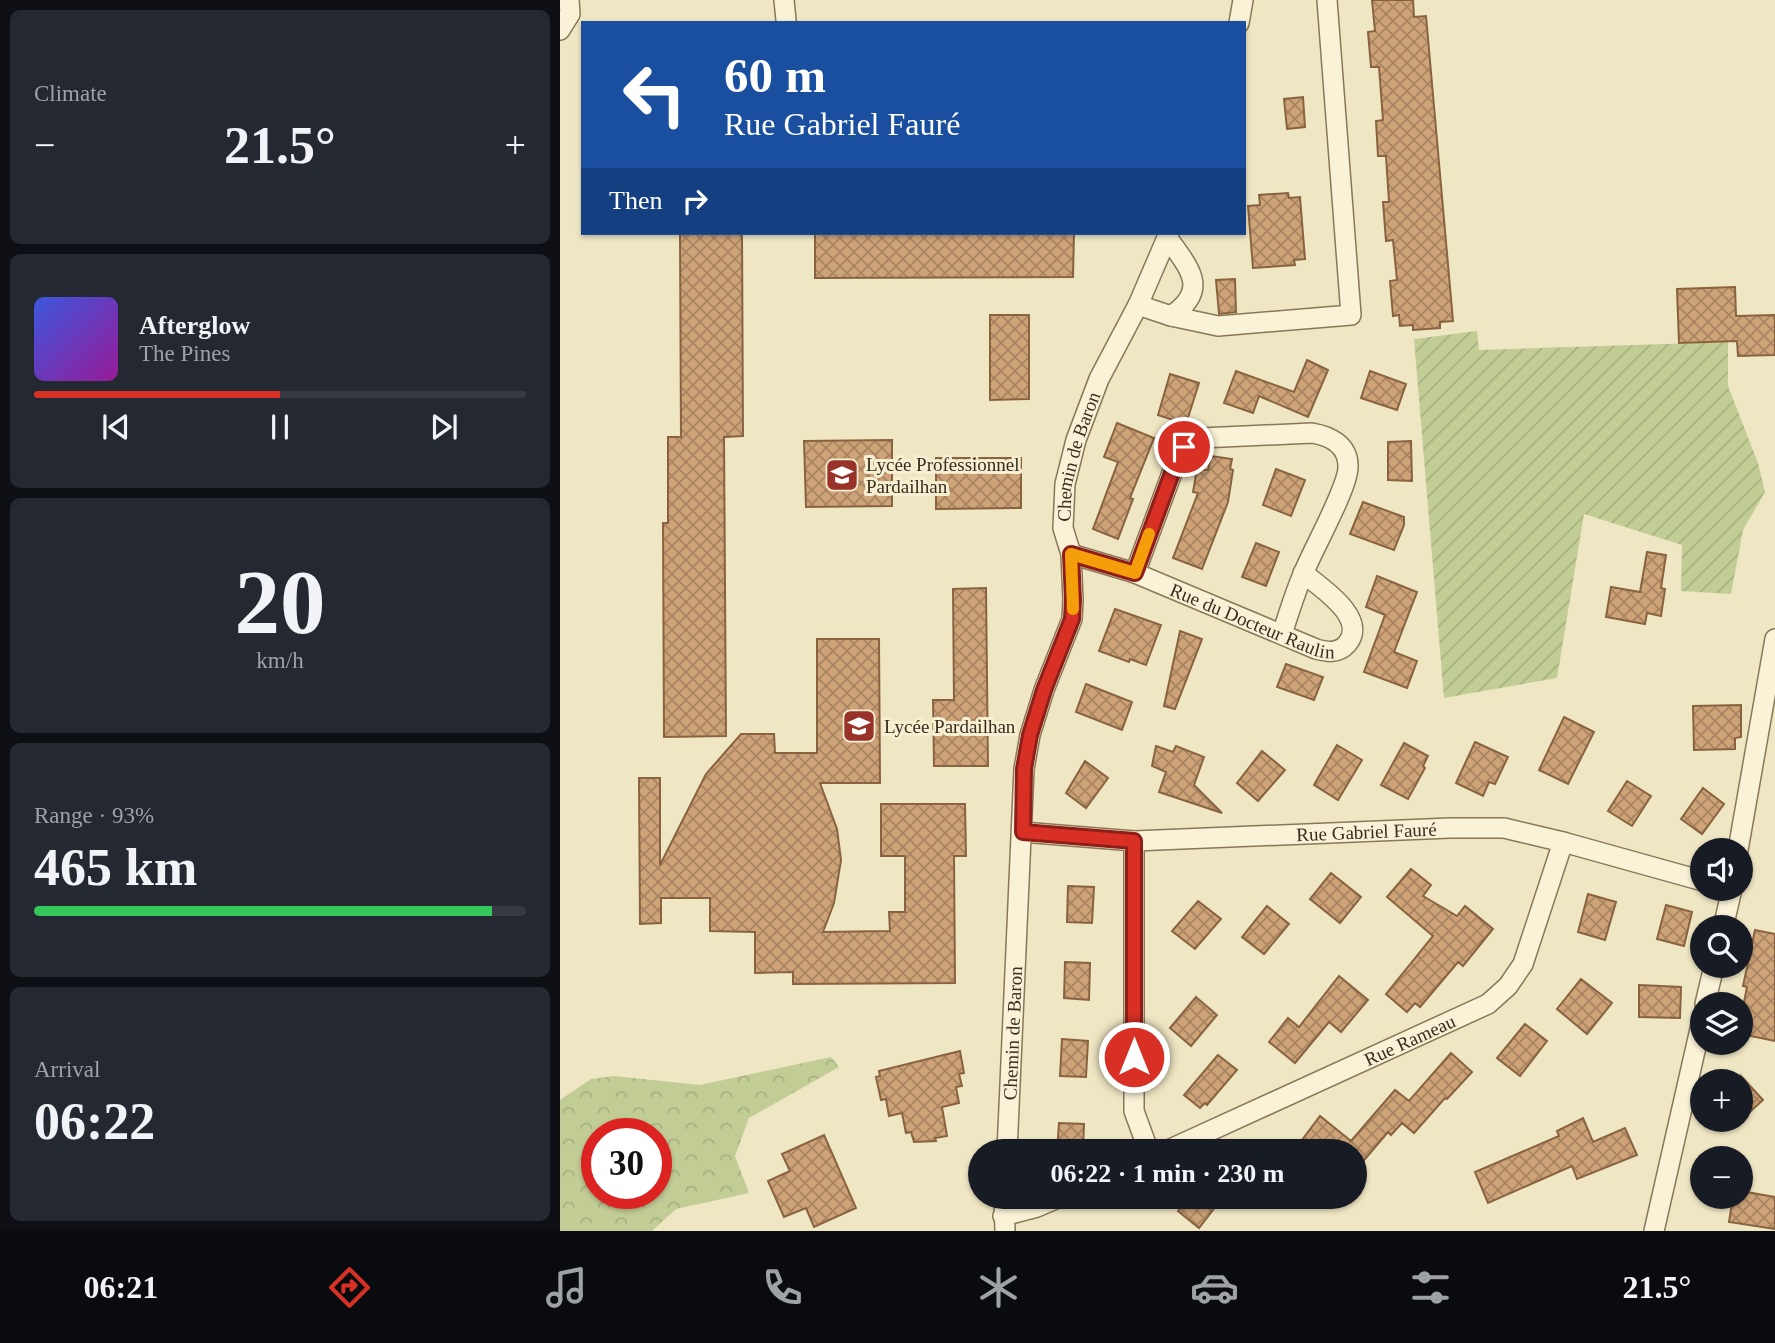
<!DOCTYPE html>
<html lang="en">
<head>
<meta charset="utf-8">
<style>
	body { margin:0; font-family:Georgia,serif; background:#242831; color:#f1f3f6; height:100vh; display:flex; flex-direction:column; font-size:26px; white-space:nowrap }
	* { box-sizing:border-box; margin:0 }
	p { font-size:23px; color:#9ea1a6 }
	.icon { flex:none; width:38px; height:38px; fill:none; stroke:currentColor; stroke-width:2; stroke-linecap:round; stroke-linejoin:round }
	.map { position:relative; flex:1; overflow:hidden }
	.sheet { display:flex; flex-direction:column; gap:10px; padding:10px; background:#0d0f14; width:560px }
	.sheet>* { flex:none }
	.banner { position:absolute; left:21px; top:21px; width:665px; height:214px; border-radius:0px; box-shadow:0 2px 5px #0004; background:#1a4fa0; color:#fff; overflow:hidden }
	.controls { position:absolute; left:1130px; top:838px; display:grid; gap:14px }
	.controls a { display:grid; place-items:center; width:63px; height:63px; border-radius:50%; background:#171b24; box-shadow:0 2px 5px #0004; font-size:35px }
	.speed { position:absolute; left:21px; top:1118px; display:flex; gap:14px; font-size:35px; font-weight:700; text-align:center }
	.speed>* { display:grid; place-content:center; width:91px; height:91px; border-radius:50%; background:#171b24; box-shadow:0 2px 5px #0004; line-height:1 }
	.speed .limit { border:10px solid #d22; background:#fff; color:#111 }
	.pin { position:absolute; display:grid; place-items:center; width:60px; height:60px; color:#fff; margin:-30px; border:4px solid #fff; border-radius:50%; box-shadow:0 2px 7px #0007 }
	.me { position:absolute; width:77px; margin:-38px; rotate:0deg; stroke-linejoin:round; filter:drop-shadow(0 0 5px #0008) }
	.turn { display:flex; align-items:center; gap:24px; height:147px; padding:0 28px; font-size:32px }
	.turn .icon { width:91px; height:91px; stroke-width:2.5 }
	.turn b { display:block; font-size:49px; line-height:60px }
	.then { display:flex; align-items:center; height:66px; padding:0 28px; background:#0003; gap:14px; font-size:26px }
	.big { font-size:52px; font-weight:700; line-height:1.1 }
	.sheet .widget { flex:1; display:flex; flex-direction:column; justify-content:center; gap:10px; min-width:0; padding:0 24px; border-radius:10px; background:#242831 }
	.sheet .dial { align-items:center; gap:0 }
	.dial b { font-size:91px; line-height:1 }
	.song { display:flex; align-items:center; gap:21px }
	.cover { width:84px; height:84px; border-radius:10px; background:linear-gradient(135deg,hsl(230 70% 55%),hsl(300 70% 35%)) }
	.played { height:7px; border-radius:4px; background:linear-gradient(90deg,#d93025 50%,#363941 50%) }
	.keys { display:flex; justify-content:space-around; direction:ltr }
	.heat { display:flex; justify-content:space-between; align-items:center; font-size:38px; direction:ltr }
	.charge { height:10px; border-radius:5px; background:linear-gradient(90deg,#34c759 93%,#363941 0) }
	.trip { position:absolute; left:408px; top:1139px; width:399px; height:70px; border-radius:35px; background:#171b24; box-shadow:0 2px 5px #0004; font-weight:700; line-height:70px; text-align:center }
	.menu { display:flex; height:112px; justify-content:space-around; align-items:center; background:#090b0e; color:#9ea1a6 }
	.menu .icon { width:49px; height:49px }
	.menu .current { color:#d93025 }
	.menu b { font-size:32px; color:#f1f3f6 }
	main { display:flex; flex:1; min-height:0 }
	.map>svg:first-child { display:block }
</style>
</head>
<body>
<main>
<section class="sheet">
<div class="widget"><p>Climate</p>
<div class="heat"><a>−</a><b class="big">21.5°</b><a>+</a></div>
</div>
<div class="widget">
<div class="song"><i class="cover"></i><div><b>Afterglow</b><p>The Pines</p></div></div>
<div class="played"></div>
<div class="keys"><svg class="icon" aria-label="previous" viewBox="0 0 24 24"><path d="M18 5L8 12l10 7zM5 5v14"/></svg><svg class="icon" aria-label="pause" viewBox="0 0 24 24"><path d="M8 5v14M16 5v14"/></svg><svg class="icon" aria-label="next" viewBox="0 0 24 24"><path d="M6 5l10 7-10 7zM19 5v14"/></svg></div>
</div>
<div class="widget dial"><b>20</b><p>km/h</p></div>
<div class="widget"><p>Range · 93%</p><b class="big">465 km</b><div class="charge"></div></div>
<div class="widget"><p>Arrival</p><b class="big">06:22</b></div>
</section>
<div class="map">
<svg width="1215" height="1231" viewBox="0 0 1215 1231">
	<defs>
		<pattern id="forest-crowns" width="20" height="18" patternUnits="userSpaceOnUse" patternTransform="scale(1.75)"><rect width="20" height="18" fill="#c2cd96"/><path d="M2 6a3 3 0 1 1 6 0M12 15a3 3 0 1 1 6 0" fill="none" stroke="#a7b081"/></pattern>
		<pattern id="garden-furrows" width="10" height="10" patternUnits="userSpaceOnUse" patternTransform="scale(1.75)"><rect width="10" height="10" fill="#c2cd96"/><path d="M-1 1l2-2M0 10L10 0M9 11l2-2" fill="none" stroke="#a7b081"/></pattern>
		<pattern id="building-cross-hatch" width="8" height="8" patternUnits="userSpaceOnUse" patternTransform="scale(1.75)"><rect width="8" height="8" fill="#cea378"/><path d="M0 0l8 8M0 8l8-8" fill="none" stroke="#a88562"/></pattern>
	</defs>
	<rect width="100%" height="100%" fill="#efe6c3"/>
	<path fill="url(#forest-crowns)" fill-rule="evenodd" d="M271,1057L279,1067L189,1118L175,1156L189,1193L116,1209L92,1231H0V1100L31,1079L54,1076L140,1085ZM37,1134H96V1194H37Z"/>
	<path fill="url(#garden-furrows)" d="M917,331L919,350L1168,342V386L1198,463L1205,492L1183,530L1171,594L1121,591L1122,545L1024,514L997,678L884,698L854,339Z"/>
	<path fill="url(#building-cross-hatch)" stroke="#89633f" stroke-width="2" d="M812,0H853L854,17L866,16L893,321L880,322V328L853,330V325L840,326L839,315L833,316L830,281L837,280L833,240L826,241L823,202H829L826,156H818L816,121L823,120L819,67H811L808,32L815,31Z
		M743,97L745,127L727,129L724,99Z
		M728,193L729,198L740,197L745,259L734,260L735,265L693,268L688,206L700,205L699,195Z
		M120,233H182L183,436L164,437L166,736L104,737L103,523H108V437H121Z
		M255,233H514L513,277L255,278Z
		M675,279L676,312L659,314L656,280Z
		M1175,287L1176,316L1215,315V355L1178,356L1177,341L1119,343L1117,289Z
		M430,315H469V399L430,400Z
		M747,360L768,370L748,417L699,396L693,413L664,403L676,371L734,392Z
		M810,371L846,384L837,410L801,398Z
		M610,374L639,383L626,424L598,415Z
		M557,423L594,438L570,498L573,499L558,539L533,529L558,462L544,457Z
		M332,440V506L246,507L244,441Z
		M851,441L852,481L828,480V442Z
		M651,456L672,459L670,469L673,470L668,502L642,569L613,558L638,493L633,492L637,469L648,470Z
		M376,458H461V508L376,509Z
		M716,469L745,480L731,516L703,505Z
		M803,502L844,517V525L834,550L790,534Z
		M696,543L719,552L706,586L682,577Z
		M1087,552L1106,555L1101,588L1105,589L1101,616L1087,613L1085,624L1046,617L1051,587L1080,592Z
		M817,576L857,592L834,652L857,661L847,688L804,672L825,615L806,607Z
		M426,588L428,766H374L373,700H394L393,589Z
		M555,609L601,625L586,665L570,659L569,662L539,651Z
		M620,631L642,639L615,709L604,706Z
		M257,639H319L320,783H260L277,829L281,860L274,903L263,932L330,931L329,912H345V856H321V804H405L406,856H394L395,983L233,984V972L195,973V932L150,931V898H101V923L80,924L79,778H100V865L146,774L181,734H214L215,753H257Z
		M726,664L763,677L754,700L717,687Z
		M526,684L572,702L562,730L516,712Z
		M1181,705V737L1175,738V749L1134,750L1133,706Z
		M1004,717L1034,732L1008,784L979,770Z
		M915,742L948,757L935,784L929,782L923,796L896,783Z
		M844,743L868,756L863,766L865,768L848,799L821,785Z
		M777,745L802,760L778,800L754,785Z
		M596,746L613,752L616,746L644,757L634,785L662,813L599,792L606,772L592,766Z
		M702,751L725,770L698,801L677,783Z
		M525,761L548,778L526,808L506,793Z
		M1067,781L1091,796L1072,826L1048,811Z
		M1143,788L1164,804L1142,834L1121,819Z
		M851,869L871,885L863,896L897,916L905,906L933,929L903,966L898,962L860,1007L855,1003L847,1012L826,994L873,936L827,897Z
		M771,873L801,897L780,923L750,899Z
		M508,886L534,887L532,923L507,922Z
		M1028,894L1056,902L1045,940L1018,932Z
		M638,901L661,919L635,949L612,931Z
		M1106,905L1132,912L1124,946L1097,939Z
		M707,906L729,924L704,954L682,937Z
		M1195,930L1215,934V1041L1181,1034V1017L1187,987L1183,986Z
		M505,962L530,963L529,1000L504,998Z
		M779,976L808,1000L781,1032L769,1022L735,1063L709,1042L728,1018L739,1027Z
		M1021,979L1052,1003L1027,1034L997,1009Z
		M1079,985L1121,987L1120,1018L1079,1017Z
		M636,997L657,1015L631,1046L610,1028Z
		M965,1024L987,1041L960,1076L937,1058Z
		M502,1039L528,1041L526,1077L500,1076Z
		M400,1051L404,1073L399,1074L402,1086L396,1087L399,1103L382,1107L387,1136L375,1138L376,1141L354,1142L351,1132L346,1133L342,1113L329,1116L326,1099L321,1100L316,1077L320,1076L319,1071Z
		M891,1053L912,1072L887,1099L885,1098L854,1133L842,1123L831,1135L828,1132L794,1172V1152H733L760,1116L791,1141L835,1090L849,1101Z
		M658,1055L677,1070L647,1105L645,1103L640,1108L624,1095Z
		M1181,1076L1203,1100L1181,1120Z
		M1023,1118L1033,1142L1065,1128L1077,1155L1017,1179L1012,1166L928,1203L915,1172L999,1136L997,1131Z
		M499,1123L524,1124L523,1152H497Z
		M264,1135L296,1208L254,1227L246,1208L224,1217L208,1181L230,1171L222,1154Z
		M1181,1191L1215,1197V1229L1169,1222L1173,1197H1181Z
		M629,1197H663L639,1228L618,1211Z"/>
	<g fill="none" stroke-linecap="round" stroke-linejoin="round">
		<defs>
			<g id="street">
				<path d="M224,0L226,20"/>
				<path d="M679,23L683,0"/>
				<path d="M0,30L10,14L9,0"/>
				<path d="M607,237C628,267 651,289 611,316"/>
				<path d="M578,305L611,316L658,326L791,315L767,0"/>
				<path id="s1" d="M511,554L575,573L756,649C767,652 778,654 787,644C809,618 760,587 743,573"/>
				<path d="M575,573L619,454L624,447L641,438L752,433C770,436 788,445 788,466C789,486 753,549 744,572C735,592 729,613 722,634"/>
				<path id="s2" d="M462,832L574,841L890,828H944L1003,842L1143,881"/>
				<path d="M574,841V1111L589,1152"/>
				<path d="M1178,850L1215,639"/>
				<path d="M1163,928L1172,889"/>
				<path d="M1145,1004L1154,966"/>
				<path id="s3" d="M447,1152L464,769L470,735L484,690L512,619L513,600L511,554L503,528L505,484L516,440L539,379L578,305L609,233"/>
				<path id="s4" d="M604,1152L928,1004L948,986L963,964L1003,842"/>
				<path d="M444,1197L445,1231"/>
				<path d="M443,1216L477,1207L500,1197"/>
				<path d="M1094,1231L1143,1016"/>
			</g>
		</defs>
		<use href="#street" stroke="#897759" stroke-width="22"/>
		<use href="#street" stroke="#f9f2d6" stroke-width="19"/>
	</g>
	<g fill="none" stroke-linecap="round" stroke-linejoin="round">
		<defs>
			<path id="route" d="M574,1057V841L463,832L464,769L470,735L484,690L512,619L513,600L511,554L575,573L619,454L624,447"/>
		</defs>
		<use href="#route" stroke="#8d1f18" stroke-width="18"/>
		<use href="#route" stroke="#d93025" stroke-width="12"/>
		<path stroke="#f59e0b" stroke-width="12" d="M513,609L511,554L575,573L589,534"/>
	</g>
	<defs>
		<symbol id="school-square" viewBox="-11 -11 22 22"><rect x="-9" y="-9" width="18" height="18" rx="4" fill="#993228" stroke="#f6efd2"/><path d="M0-5L7-2L0 1L-7-2ZM-4 1L0 2.5L4 1V4Q0 6-4 4Z" fill="#fff"/></symbol>
	</defs>
	<g fill-rule="evenodd">
		<use href="#school-square" x="263" y="456" width="38" height="38"/>
		<use href="#school-square" x="280" y="707" width="38" height="38"/>
	</g>
	<g text-anchor="middle" stroke-width="6" stroke-linejoin="round" paint-order="stroke">
		<g font-size="19" fill="#392d1e" stroke="#f6efd2">
			<text dy="7" stroke="none"><textPath href="#s3" startOffset="707">Chemin de Baron</textPath></text>
			<text dy="7" stroke="none"><textPath href="#s1" startOffset="194">Rue du Docteur Raulin</textPath></text>
			<text dy="7" stroke="none"><textPath href="#s2" startOffset="345">Rue Gabriel Fauré</textPath></text>
			<text dy="7" stroke="none"><textPath href="#s3" startOffset="119">Chemin de Baron</textPath></text>
			<text dy="7" stroke="none"><textPath href="#s4" startOffset="270">Rue Rameau</textPath></text>
		</g>
		<g font-size="19" fill="#392d1e" stroke="#f6efd2" text-anchor="start">
			<text x="306" y="471">Lycée Professionnel<tspan x="306" dy="22">Pardailhan</tspan></text>
			<text x="324" y="733">Lycée Pardailhan</text>
		</g>
	</g>
</svg>
<div class="controls">
<a><svg class="icon" aria-label="sound" viewBox="0 0 24 24"><path d="M4 9h4l5-4v14l-5-4H4zM17 9q2 3 0 6"/></svg></a>
<a><svg class="icon" aria-label="search" viewBox="0 0 24 24"><circle cx="10" cy="10" r="6"/><path d="M15 15l6 6"/></svg></a>
<a><svg class="icon" aria-label="layers" viewBox="0 0 24 24"><path d="M12 4l9 5-9 5-9-5zM3 14l9 5 9-5"/></svg></a>
<a>+</a>
<a>−</a>
</div>
<div class="speed"><div class="limit">30</div></div>
<div class="pin" style="left:624px;top:447px;background:#d93025"><svg class="icon" aria-label="arrive" viewBox="0 0 24 24"><path d="M6 21V4h12l-3 4 3 4H6"/></svg></div>
<svg class="me" style="left:574px;top:1057px" viewBox="-20 -20 40 40"><circle r="17" fill="#d93025" stroke="#fff" stroke-width="3"/><path d="M0-11L8 9 0 5-8 9z" fill="#fff"/></svg>
<div class="trip">06:22 · 1 min · 230 m</div>
<div class="banner">
<div class="turn"><svg class="icon" aria-label="left" viewBox="0 0 24 24"><path d="M17 20v-9H6M10 6l-5 5 5 5"/></svg><div><b>60 m</b>Rue Gabriel Fauré</div></div>
<div class="then">Then<svg class="icon" aria-label="right" viewBox="0 0 24 24"><path d="M7 20v-9h11M14 6l5 5-5 5"/></svg></div>
</div>
</div>
</main>
<nav class="menu">
<b>06:21</b>
<svg class="icon current" aria-label="directions" viewBox="0 0 24 24"><path d="M12 3l9 9-9 9-9-9zM9 14v-3h6M13 9l2 2-2 2"/></svg>
<svg class="icon" aria-label="music" viewBox="0 0 24 24"><path d="M9 18V5l10-2v13"/><circle cx="6" cy="18" r="3"/><circle cx="16" cy="16" r="3"/></svg>
<svg class="icon" aria-label="phone" viewBox="0 0 24 24"><path d="M5 4h4l2 5-3 2q2 4 5 5l2-3 5 2v4C11 20 4 13 5 4z"/></svg>
<svg class="icon" aria-label="climate" viewBox="0 0 24 24"><path d="M12 3v18M4 7l16 10M4 17L20 7"/></svg>
<svg class="icon" aria-label="car" viewBox="0 0 24 24"><path d="M5 17H2v-5l4-1 3-4h7l3 4 3 1v5h-3M9 17h6M6 11h13"/><circle cx="7" cy="17" r="2"/><circle cx="17" cy="17" r="2"/></svg>
<svg class="icon" aria-label="filters" viewBox="0 0 24 24"><path d="M4 7h16M4 17h16"/><circle cx="9" cy="7" r="2"/><circle cx="15" cy="17" r="2"/></svg>
<b>21.5°</b>
</nav>
</body>
</html>
